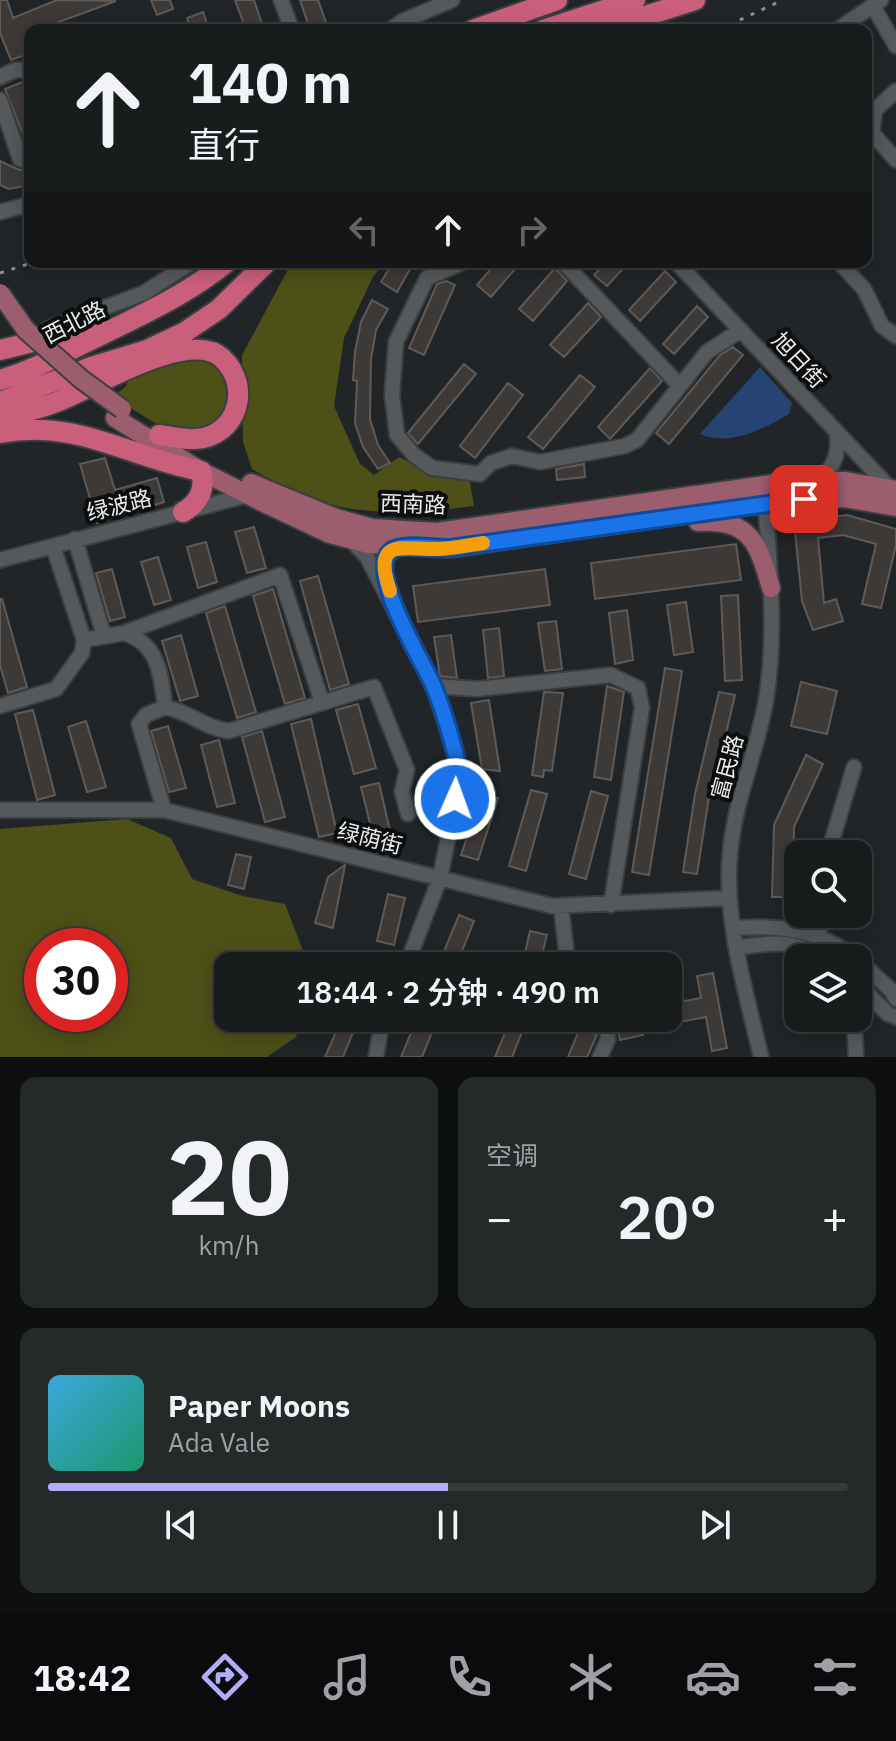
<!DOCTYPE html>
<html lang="zh">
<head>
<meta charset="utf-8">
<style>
	body { margin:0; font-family:"IBM Plex Sans","Noto Sans SC",sans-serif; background:#26292a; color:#f1f3f6; height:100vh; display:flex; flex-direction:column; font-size:30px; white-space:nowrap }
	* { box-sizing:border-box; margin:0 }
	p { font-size:26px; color:#9fa1a4 }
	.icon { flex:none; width:44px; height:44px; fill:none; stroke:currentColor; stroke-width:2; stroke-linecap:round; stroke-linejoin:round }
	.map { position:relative; height:1057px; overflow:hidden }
	.details { display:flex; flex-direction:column; gap:20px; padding:20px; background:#0e0f10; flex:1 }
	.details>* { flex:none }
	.guide { position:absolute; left:24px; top:24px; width:848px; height:244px; border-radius:16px; box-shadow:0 4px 20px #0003,0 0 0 2px #373a3b; background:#191c1d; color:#f1f3f6; overflow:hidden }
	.buttons { position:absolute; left:784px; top:840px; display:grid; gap:16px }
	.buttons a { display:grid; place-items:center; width:88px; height:88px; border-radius:16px; background:#191c1d; box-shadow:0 4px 20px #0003,0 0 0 2px #373a3b; font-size:40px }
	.speed { position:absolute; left:24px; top:928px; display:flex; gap:16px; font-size:40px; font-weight:700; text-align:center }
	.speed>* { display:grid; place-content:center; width:104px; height:104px; border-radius:50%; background:#191c1d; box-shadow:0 4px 20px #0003,0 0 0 2px #373a3b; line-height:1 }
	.speed .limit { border:12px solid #d22; background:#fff; color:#111 }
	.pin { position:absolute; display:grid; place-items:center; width:68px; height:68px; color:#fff; margin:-34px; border-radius:16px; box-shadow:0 4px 12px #0006 }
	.me { position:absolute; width:88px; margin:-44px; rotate:2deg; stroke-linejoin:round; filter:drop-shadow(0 0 6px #0008) }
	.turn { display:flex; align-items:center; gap:28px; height:168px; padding:0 32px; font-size:36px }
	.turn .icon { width:104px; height:104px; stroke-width:2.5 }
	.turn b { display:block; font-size:56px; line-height:68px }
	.lanes { display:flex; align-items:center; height:76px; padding:0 32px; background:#0003; justify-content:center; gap:40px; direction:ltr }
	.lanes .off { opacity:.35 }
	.big { font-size:60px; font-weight:600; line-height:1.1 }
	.details .widget { flex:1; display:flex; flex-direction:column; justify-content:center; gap:12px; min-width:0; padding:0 28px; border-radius:16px; background:#26292a }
	.details .dial { align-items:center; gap:0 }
	.dial b { font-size:104px; line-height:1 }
	.song { display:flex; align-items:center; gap:24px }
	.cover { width:96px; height:96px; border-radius:12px; background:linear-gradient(135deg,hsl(200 70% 55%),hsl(160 70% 35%)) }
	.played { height:8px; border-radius:4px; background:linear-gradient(90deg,#b5acf8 50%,#373a3b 50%) }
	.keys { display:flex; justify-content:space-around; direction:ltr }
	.heat { display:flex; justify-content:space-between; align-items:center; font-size:44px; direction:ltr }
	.details .tiles { flex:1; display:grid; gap:20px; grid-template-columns:1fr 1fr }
	.widget:last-child { grid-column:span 2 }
	.trip { position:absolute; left:214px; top:952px; width:468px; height:80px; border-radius:16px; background:#191c1d; box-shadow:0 4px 20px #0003,0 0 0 2px #373a3b; font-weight:600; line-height:80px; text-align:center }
	.tab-bar { display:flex; height:128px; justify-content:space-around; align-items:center; background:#0a0b0c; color:#9fa1a4 }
	.tab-bar .icon { width:56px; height:56px }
	.tab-bar .current { color:#b5acf8 }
	.tab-bar b { font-size:36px; color:#f1f3f6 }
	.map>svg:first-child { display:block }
</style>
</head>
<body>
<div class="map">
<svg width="896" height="1057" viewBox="0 0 896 1057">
	<rect width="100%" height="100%" fill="#212527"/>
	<path fill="#4d5017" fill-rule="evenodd" d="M292,262H384L373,277L344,338L334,406L360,464L374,475L399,457L438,477L469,476L474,506C424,512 374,517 325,503C300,496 275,482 252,469L243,442L242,355Z
		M198,357L219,368L228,377C228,423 227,420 185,435L158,425L113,397L127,385V375L179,360Z
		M127,819L171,838L192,879L243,896L285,904L309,966H228V1018H304L296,1037L267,1057H0V829ZM110,946V1014H42V946Z"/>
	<path fill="#254474" d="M760,367L792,403L789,414C764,429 730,447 700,434Z"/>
	<path fill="#3d3937" stroke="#5e5a58" stroke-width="2" d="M0,0H7L13,18L57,0L116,1L37,30H30V53L11,60L0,33Z
		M151,0H170L173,9L157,15Z
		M235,0H254L264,30H246Z
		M300,0H318L327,25L310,30Z
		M203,12L209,30H191L187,18Z
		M27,80H30L28,97L30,152L5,89Z
		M0,161L17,169L30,172V185L9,189L0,185Z
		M393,262H414L397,292L381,282Z
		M497,262H521L491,297L477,285Z
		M606,262H629L607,286L594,275Z
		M555,268L567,281L533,321L519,309Z
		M665,271L676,282L640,321L629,310Z
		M446,281L455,285L424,355L409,348L437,284Z
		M372,300L388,309L376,330L371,359L370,419L378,445L390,463L378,469L363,447L355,423L357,381L353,380L355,352L361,322Z
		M588,303L601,317L564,357L550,345Z
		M697,306L708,317L674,354L663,344Z
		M733,347L743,355L669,444L656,433L720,355Z
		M464,364L476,374L418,444L408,433Z
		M650,368L662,381L610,439L598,427Z
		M580,375L595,387L543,449L528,437Z
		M508,383L523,395L475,458L460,446Z
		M105,458L115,490L157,478L164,502L97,523L80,464Z
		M584,464L585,477L557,480L556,469Z
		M847,515L896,529V545L881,608L862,604L876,544L843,535L818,538L824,603L836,599L843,621L813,630L802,601L794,522Z
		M254,527L266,568L247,573L235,532Z
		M206,542L217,582L198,588L187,547Z
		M736,544L741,580L595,599L591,563Z
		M158,557L171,600L154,605L141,562Z
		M112,569L125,617L110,621L96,573Z
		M545,569L550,605L418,622L413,586Z
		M318,576L349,684L330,690L300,581Z
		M273,589L305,698L285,704L253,596Z
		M738,595L742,680L725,681L721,596Z
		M0,599H2L27,687L8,693L0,665Z
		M686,602L693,652L674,655L667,605Z
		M225,606L256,712L237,718L206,613Z
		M627,610L633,660L615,664L609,613Z
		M556,621L562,669L545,671L538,623Z
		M499,628L504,676L488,678L483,630Z
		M181,635L198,696L180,701L162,641Z
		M451,635L457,678L440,676L434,637Z
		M665,668L682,671L649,875L632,872Z
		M801,682L837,691L827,734L791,726Z
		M607,686L624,692L611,780L594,777Z
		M544,692L563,693L552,771L544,770L543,777L532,775Z
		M719,692L735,695L711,798L709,797L697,874L683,872L695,794Z
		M489,700L500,771L482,769L471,703Z
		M358,704L376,768L354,774L336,710Z
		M33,710L55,795L37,800L15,714Z
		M311,719L337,833L319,837L291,724Z
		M86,721L106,787L87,792L68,727Z
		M168,726L186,788L169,792L151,731Z
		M262,731L285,817L265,822L242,737Z
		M219,740L235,803L217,807L201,745Z
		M806,755L823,764L794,827L792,897H772L774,825Z
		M379,783L394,848L377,852L361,787Z
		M531,790L547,794L526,871L509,866Z
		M591,791L608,796L586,879L569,874Z
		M482,792L498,798L478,860L461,855Z
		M236,854L251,857L244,889L228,885Z
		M345,865L333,928L315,923L328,877Z
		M388,894L405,898L394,945L377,941Z
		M459,915L474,921L456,966H438Z
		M530,931L547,935L539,966H522Z
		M713,973L727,1048L712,1051L706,1017L642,1029L643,1035L620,1040L616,1018H668V1004L701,998L697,976Z
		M342,1018H359L343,1057H325Z
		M417,1018H438L422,1057H401Z
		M511,1018L527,1020L512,1057H495Z
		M580,1028L597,1035L587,1057H568Z"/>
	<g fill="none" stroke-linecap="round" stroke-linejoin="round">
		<defs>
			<path id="minor" d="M281,0L292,30
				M873,6L896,46
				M390,30L403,21L452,0
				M837,30L881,0
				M0,77L15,70H30
				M896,91L875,110L872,133L896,160
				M0,100L20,159L30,162
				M0,212L30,204
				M463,262L427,278L396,342L392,395L397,435L414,455L432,468L480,474L491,463L512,456L540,462L625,446L637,440L707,352L741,330
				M563,262L680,386
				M676,262L890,488
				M839,262L864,289L882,326L896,336
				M48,329L144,293L192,262
				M819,481C835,465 839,455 837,432
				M75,539L104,636
				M350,539L367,557L434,686L461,773L440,878L406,966
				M53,546L84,640L124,633L280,575L322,702
				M0,560L248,495
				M388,587C383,567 379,557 399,546
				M124,633C159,644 161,675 165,707C190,712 202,727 229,731L374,687L407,770L402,791L408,814
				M434,686L477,689L611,675L638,688L642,708L611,905
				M0,706L56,689L82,653L84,640
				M0,810H164L552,906L729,898
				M164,810L139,724L146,715L165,707
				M828,854L854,767
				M561,906L568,966
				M733,928C778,925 819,929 855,958
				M819,936L821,914
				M736,948C772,942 792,939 825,958
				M858,960L892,991L896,999
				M858,984L888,1014L896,1017
				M854,1018L856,1057
				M376,1057L380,1033L385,1018
				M600,1057L608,1039L606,1018
				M761,1057C746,991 724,922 730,854C734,802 757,752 766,700C777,633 769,562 765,494"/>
			<path id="major" d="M115,418L201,471L260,501L330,534L369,544L451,548L788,499L844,498L896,507
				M251,483L336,518L372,528L437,532L786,482L845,481L896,490
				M698,522C751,519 758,543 771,588"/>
			<path id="highway" d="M473,30L557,0
				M543,30L635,0
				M602,30L695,0
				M0,350L97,326
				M0,380C37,369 63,353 97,337C143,314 188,294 227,262
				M0,402L91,367L147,350L185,332L219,309L267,262
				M0,418C19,413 40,409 59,401C94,387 190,328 222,358C253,387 237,437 195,439C184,440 170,436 159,435
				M0,433C77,418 130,458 201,471C206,489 199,503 183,512"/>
		</defs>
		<use href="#minor" stroke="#3c3f41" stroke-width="18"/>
		<use href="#major" stroke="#3c3f41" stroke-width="22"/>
		<use href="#highway" stroke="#3c3f41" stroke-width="24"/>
		<path stroke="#8d9092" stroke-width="2" stroke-dasharray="2 6" stroke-linecap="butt" d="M817,30L826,24"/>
		<use href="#minor" stroke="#56595c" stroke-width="14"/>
		<use href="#major" stroke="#9c5d6f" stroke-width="18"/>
		<use href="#highway" stroke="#ca5f7c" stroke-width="20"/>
		<path stroke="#8d9092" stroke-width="3" stroke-dasharray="4 8" stroke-linecap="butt" d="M718,30L783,0
			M0,273L34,262"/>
		<defs>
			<path id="major-bridge" d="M0,293L26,330L81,379L122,409"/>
		</defs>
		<use href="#major-bridge" stroke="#3c3f41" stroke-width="22" stroke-linecap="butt"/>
		<use href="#major-bridge" stroke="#9c5d6f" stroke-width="18"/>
	</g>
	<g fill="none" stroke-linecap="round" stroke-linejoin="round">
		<defs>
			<path id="route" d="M455,799C457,790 461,779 459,769C453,742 444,712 434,687C424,663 366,571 391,551C402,542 436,549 451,548L804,499"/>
		</defs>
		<use href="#route" stroke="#114b97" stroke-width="20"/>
		<use href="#route" stroke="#1a73e8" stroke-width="14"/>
		<path stroke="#f59e0b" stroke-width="14" d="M390,591C372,536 401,550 438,549C453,549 468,545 483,543"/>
	</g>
	<g text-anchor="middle" stroke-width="8" stroke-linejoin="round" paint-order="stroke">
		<g font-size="22" fill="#e9ebed" stroke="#0c0e0f">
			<text transform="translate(74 322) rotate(-27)" y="8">西北路</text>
			<text transform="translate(799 360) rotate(47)" y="8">旭日街</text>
			<text transform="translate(413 504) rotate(2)" y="8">西南路</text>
			<text transform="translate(119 505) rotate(-14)" y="8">绿波路</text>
			<text transform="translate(727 767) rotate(-75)" y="8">富民路</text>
			<text transform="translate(370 838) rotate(14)" y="8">绿荫街</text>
		</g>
	</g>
</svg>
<div class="buttons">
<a><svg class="icon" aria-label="search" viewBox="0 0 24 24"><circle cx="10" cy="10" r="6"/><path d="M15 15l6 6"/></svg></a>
<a><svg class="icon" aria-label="layers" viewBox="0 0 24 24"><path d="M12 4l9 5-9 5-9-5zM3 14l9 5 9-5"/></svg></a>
</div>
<div class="speed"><div class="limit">30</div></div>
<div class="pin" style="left:804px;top:499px;background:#d93025"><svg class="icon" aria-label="arrive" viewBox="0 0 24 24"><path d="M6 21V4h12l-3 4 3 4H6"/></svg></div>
<svg class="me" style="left:455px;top:799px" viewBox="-20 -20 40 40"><circle r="17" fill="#1a73e8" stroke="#fff" stroke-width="3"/><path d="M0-11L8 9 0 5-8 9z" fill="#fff"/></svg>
<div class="trip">18:44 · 2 分钟 · 490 m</div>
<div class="guide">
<div class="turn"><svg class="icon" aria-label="ahead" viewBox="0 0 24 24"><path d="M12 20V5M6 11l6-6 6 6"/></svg><div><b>140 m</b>直行</div></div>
<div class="lanes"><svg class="icon off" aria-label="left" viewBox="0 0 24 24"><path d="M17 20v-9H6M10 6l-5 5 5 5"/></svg><svg class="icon" aria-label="ahead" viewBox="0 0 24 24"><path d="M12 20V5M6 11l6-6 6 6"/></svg><svg class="icon off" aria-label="right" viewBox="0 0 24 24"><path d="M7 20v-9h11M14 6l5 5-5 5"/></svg></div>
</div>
</div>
<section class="details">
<div class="tiles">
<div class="widget dial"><b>20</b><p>km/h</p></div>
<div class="widget"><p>空调</p>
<div class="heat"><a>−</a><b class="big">20°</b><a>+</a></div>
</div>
<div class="widget">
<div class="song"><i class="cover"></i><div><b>Paper Moons</b><p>Ada Vale</p></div></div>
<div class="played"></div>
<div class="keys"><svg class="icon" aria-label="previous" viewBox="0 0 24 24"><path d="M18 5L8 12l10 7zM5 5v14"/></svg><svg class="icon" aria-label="pause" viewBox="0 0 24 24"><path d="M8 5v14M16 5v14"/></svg><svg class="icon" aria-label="next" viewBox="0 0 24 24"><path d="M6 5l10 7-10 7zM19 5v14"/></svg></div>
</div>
</div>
</section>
<nav class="tab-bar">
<b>18:42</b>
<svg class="icon current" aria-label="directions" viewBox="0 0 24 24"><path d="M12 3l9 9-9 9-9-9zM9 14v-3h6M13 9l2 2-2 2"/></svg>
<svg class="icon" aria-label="music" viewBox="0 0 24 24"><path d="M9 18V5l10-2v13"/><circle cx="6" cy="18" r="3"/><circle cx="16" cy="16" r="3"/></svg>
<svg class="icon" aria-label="phone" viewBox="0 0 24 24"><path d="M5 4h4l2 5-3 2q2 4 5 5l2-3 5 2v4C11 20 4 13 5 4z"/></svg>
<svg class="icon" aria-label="climate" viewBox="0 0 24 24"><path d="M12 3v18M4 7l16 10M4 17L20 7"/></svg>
<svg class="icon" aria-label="car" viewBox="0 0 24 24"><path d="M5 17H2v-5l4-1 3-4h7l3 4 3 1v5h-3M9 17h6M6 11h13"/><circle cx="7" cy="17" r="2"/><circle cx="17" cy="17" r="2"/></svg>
<svg class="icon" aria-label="filters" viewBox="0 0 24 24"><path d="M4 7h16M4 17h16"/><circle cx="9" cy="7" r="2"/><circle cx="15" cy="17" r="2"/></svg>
</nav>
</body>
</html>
